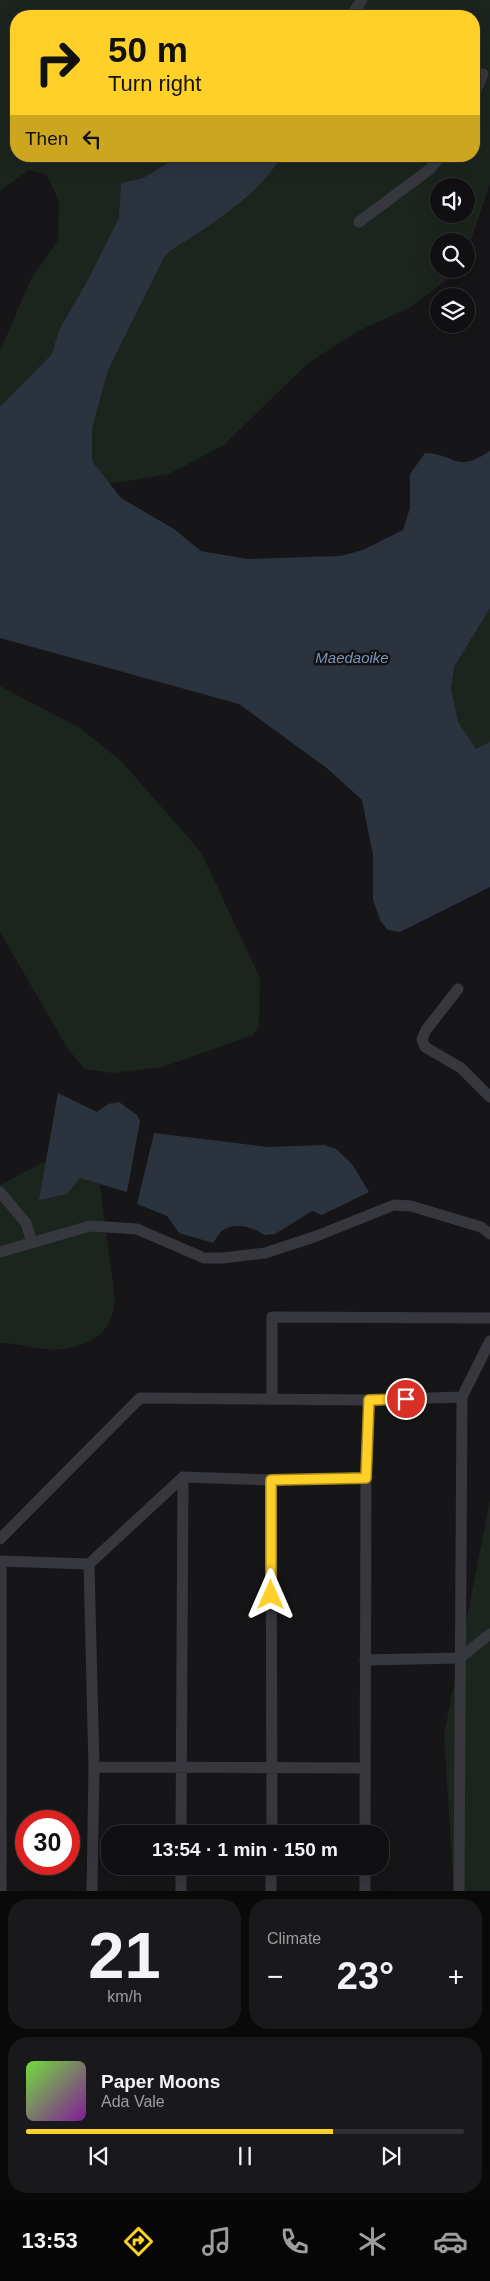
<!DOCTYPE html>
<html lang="en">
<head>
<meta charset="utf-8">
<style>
	body { margin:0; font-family:Helvetica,sans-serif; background:#19191b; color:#f1f3f6; height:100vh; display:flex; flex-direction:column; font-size:19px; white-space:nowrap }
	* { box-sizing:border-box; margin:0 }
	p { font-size:16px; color:#9c9d9f }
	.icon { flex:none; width:28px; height:28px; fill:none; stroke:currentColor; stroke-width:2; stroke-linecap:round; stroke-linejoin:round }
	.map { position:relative; height:1891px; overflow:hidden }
	.details { display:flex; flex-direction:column; gap:8px; padding:8px; background:#09090a; flex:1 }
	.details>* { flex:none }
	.banner { position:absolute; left:10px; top:10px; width:470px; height:152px; border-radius:20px; box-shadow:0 5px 20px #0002,0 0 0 1px #303032; background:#ffd027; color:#111; overflow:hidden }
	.tools { position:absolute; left:430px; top:178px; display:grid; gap:10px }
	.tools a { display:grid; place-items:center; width:45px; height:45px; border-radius:50%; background:#101012; box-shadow:0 5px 20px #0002,0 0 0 1px #303032; font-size:25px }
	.speed { position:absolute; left:15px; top:1810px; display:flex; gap:10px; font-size:25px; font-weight:700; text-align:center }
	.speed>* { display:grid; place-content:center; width:65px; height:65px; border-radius:50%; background:#101012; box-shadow:0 5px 20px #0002,0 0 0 1px #303032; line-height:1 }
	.speed .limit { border:8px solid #d22; background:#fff; color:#111 }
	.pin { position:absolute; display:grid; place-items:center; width:42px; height:42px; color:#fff; margin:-21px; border:2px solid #fff; border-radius:50%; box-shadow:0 1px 5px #0007 }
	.me { position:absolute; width:55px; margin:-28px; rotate:0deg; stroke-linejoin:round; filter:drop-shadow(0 0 4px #0008) }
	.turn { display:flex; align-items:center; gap:18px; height:105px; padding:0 15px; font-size:22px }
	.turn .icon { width:65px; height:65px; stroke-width:2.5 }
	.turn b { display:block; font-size:35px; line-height:42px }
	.then { display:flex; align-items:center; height:48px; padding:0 15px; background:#0003; gap:10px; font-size:19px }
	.big { font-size:38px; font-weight:700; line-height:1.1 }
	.details .widget { flex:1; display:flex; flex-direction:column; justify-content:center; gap:8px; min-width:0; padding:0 18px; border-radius:20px; background:#19191b }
	.details .dial { align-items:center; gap:0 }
	.dial b { font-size:65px; line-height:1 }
	.song { display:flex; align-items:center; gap:15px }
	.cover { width:60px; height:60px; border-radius:8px; background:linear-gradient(135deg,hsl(100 70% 55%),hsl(290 70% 35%)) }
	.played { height:5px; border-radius:2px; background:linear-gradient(90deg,#ffd027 70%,#303032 70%) }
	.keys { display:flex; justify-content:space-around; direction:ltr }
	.heat { display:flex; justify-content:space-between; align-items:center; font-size:28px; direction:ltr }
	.details .tiles { flex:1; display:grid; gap:8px; grid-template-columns:1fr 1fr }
	.widget:last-child { grid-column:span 2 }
	.trip { position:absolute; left:101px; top:1825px; width:288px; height:50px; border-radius:20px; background:#101012; box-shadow:0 5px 20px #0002,0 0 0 1px #303032; font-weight:700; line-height:50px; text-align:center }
	.tabs { display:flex; height:80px; justify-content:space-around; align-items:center; background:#060607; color:#9c9d9f }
	.tabs .icon { width:35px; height:35px }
	.tabs .current { color:#ffd027 }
	.tabs b { font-size:22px; color:#f1f3f6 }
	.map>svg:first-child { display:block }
</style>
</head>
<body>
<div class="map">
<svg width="490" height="1891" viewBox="0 0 490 1891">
	<rect width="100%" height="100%" fill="#161618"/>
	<path fill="#1c241e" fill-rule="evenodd" d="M0,0H490V183L472,237L466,247V241H439V269H453L447,280L409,308L358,331L307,364L224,445L169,474L122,482L60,486L0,417V351L31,279L58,240L59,201L46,174L29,170L0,191ZM16,16H474V156H16ZM439,186H466V214H439Z
		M490,510V759L461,739L430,581Z
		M0,686L80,728L121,761L201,852L260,978L259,1026L253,1035L163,1067L112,1073L85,1069L68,1049L0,932Z
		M53,1157L97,1163L115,1298C114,1330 94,1345 63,1349C44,1352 20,1343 0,1343V1185Z
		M490,1500V1891H454L444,1735Z"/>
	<path fill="#2b333e" d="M179,156H282C257,197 209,226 170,251L163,259L108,370L92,428V461L121,498L174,529L201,551L247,559L340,556L363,550L403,530L410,508V474L425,453C456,454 455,474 490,451V608L454,667L451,688L458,722L476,749L490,742V887L400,932L388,930L381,922L373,900V855L362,800L328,769L239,704L0,638V407L52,354L59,330L88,280L119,218L121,183L143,178Z
		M58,1093L97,1112L108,1104L119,1102L137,1115L140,1121L127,1192L80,1178L67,1194L39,1200Z
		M154,1133L268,1147L324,1145L336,1149L352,1164L369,1192L322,1215L312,1211L275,1234L264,1235C255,1227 234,1222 223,1230C219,1233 216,1239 213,1243L179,1233L167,1216L137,1204Z"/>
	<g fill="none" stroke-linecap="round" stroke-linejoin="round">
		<path stroke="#37373e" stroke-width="11" d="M359,16L353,13L362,0
			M474,95L483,74
			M359,222L430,169L441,156
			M458,989L426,1030L422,1039L425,1047L461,1068L490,1097
			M0,1192L26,1223L32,1242
			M0,1252L90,1226L137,1229L204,1258H223L265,1253L314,1237L394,1205L411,1206L481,1227L490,1234
			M272,1399V1317L490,1318
			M271,1480L272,1834
			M0,1539L140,1398L369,1400L462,1397
			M0,1561L89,1564L183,1477L271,1480L366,1478
			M89,1564L94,1767L92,1891
			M365,1660L460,1658L490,1634
			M94,1767L364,1768
			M181,1834L183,1477
			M365,1834L366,1478L369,1400
			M365,1866V1891
			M1,1891V1562
			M181,1891V1866
			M271,1891V1866
			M459,1891L462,1397L490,1341"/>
	</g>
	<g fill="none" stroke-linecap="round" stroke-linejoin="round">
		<defs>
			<path id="route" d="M271,1595V1480L366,1478L369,1400L406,1399"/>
		</defs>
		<use href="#route" stroke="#a68719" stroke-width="12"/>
		<use href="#route" stroke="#ffd027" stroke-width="9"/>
	</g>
	<g text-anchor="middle" stroke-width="5" stroke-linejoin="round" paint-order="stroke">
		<g font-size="15" font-style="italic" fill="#7b94b7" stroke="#111113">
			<text x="352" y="663">Maedaoike</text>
		</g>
	</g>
</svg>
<div class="tools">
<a><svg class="icon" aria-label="sound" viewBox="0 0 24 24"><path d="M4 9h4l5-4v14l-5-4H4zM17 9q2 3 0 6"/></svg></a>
<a><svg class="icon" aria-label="search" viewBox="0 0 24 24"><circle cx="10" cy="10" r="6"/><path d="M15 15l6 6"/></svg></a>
<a><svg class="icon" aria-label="layers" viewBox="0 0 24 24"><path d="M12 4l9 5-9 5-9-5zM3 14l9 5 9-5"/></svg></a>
</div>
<div class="speed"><div class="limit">30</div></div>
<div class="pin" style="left:406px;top:1399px;background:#d93025"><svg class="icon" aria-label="arrive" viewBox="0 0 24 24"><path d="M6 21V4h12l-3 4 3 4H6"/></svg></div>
<svg class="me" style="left:271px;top:1595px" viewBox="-20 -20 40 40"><path d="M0-17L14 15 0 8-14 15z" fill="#ffd027" stroke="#fff" stroke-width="4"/></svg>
<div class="trip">13:54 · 1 min · 150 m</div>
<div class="banner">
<div class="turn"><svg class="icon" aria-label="right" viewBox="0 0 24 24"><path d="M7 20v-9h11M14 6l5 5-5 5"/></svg><div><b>50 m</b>Turn right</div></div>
<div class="then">Then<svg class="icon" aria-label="left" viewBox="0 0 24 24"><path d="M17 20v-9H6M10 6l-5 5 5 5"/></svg></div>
</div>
</div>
<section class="details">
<div class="tiles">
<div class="widget dial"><b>21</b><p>km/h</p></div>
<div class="widget"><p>Climate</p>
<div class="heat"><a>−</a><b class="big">23°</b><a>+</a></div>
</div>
<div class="widget">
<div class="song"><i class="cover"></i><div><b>Paper Moons</b><p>Ada Vale</p></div></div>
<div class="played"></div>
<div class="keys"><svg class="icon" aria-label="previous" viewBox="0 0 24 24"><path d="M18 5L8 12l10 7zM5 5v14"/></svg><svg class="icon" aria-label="pause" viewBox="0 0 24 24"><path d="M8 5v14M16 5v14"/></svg><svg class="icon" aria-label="next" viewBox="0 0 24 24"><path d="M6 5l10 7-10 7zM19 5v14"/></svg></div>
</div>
</div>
</section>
<nav class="tabs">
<b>13:53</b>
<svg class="icon current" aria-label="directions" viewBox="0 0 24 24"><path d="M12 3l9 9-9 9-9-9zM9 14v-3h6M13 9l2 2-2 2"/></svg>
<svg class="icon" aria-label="music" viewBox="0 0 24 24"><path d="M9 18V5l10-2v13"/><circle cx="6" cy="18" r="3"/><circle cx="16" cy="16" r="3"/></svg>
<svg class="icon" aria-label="phone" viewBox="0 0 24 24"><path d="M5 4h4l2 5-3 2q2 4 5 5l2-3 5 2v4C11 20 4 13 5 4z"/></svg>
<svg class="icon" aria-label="climate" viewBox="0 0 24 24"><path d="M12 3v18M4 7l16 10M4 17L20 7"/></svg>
<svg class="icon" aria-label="car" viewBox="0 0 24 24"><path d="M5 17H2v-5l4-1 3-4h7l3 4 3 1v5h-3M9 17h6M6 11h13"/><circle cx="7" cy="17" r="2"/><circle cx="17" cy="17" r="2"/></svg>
</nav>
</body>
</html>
